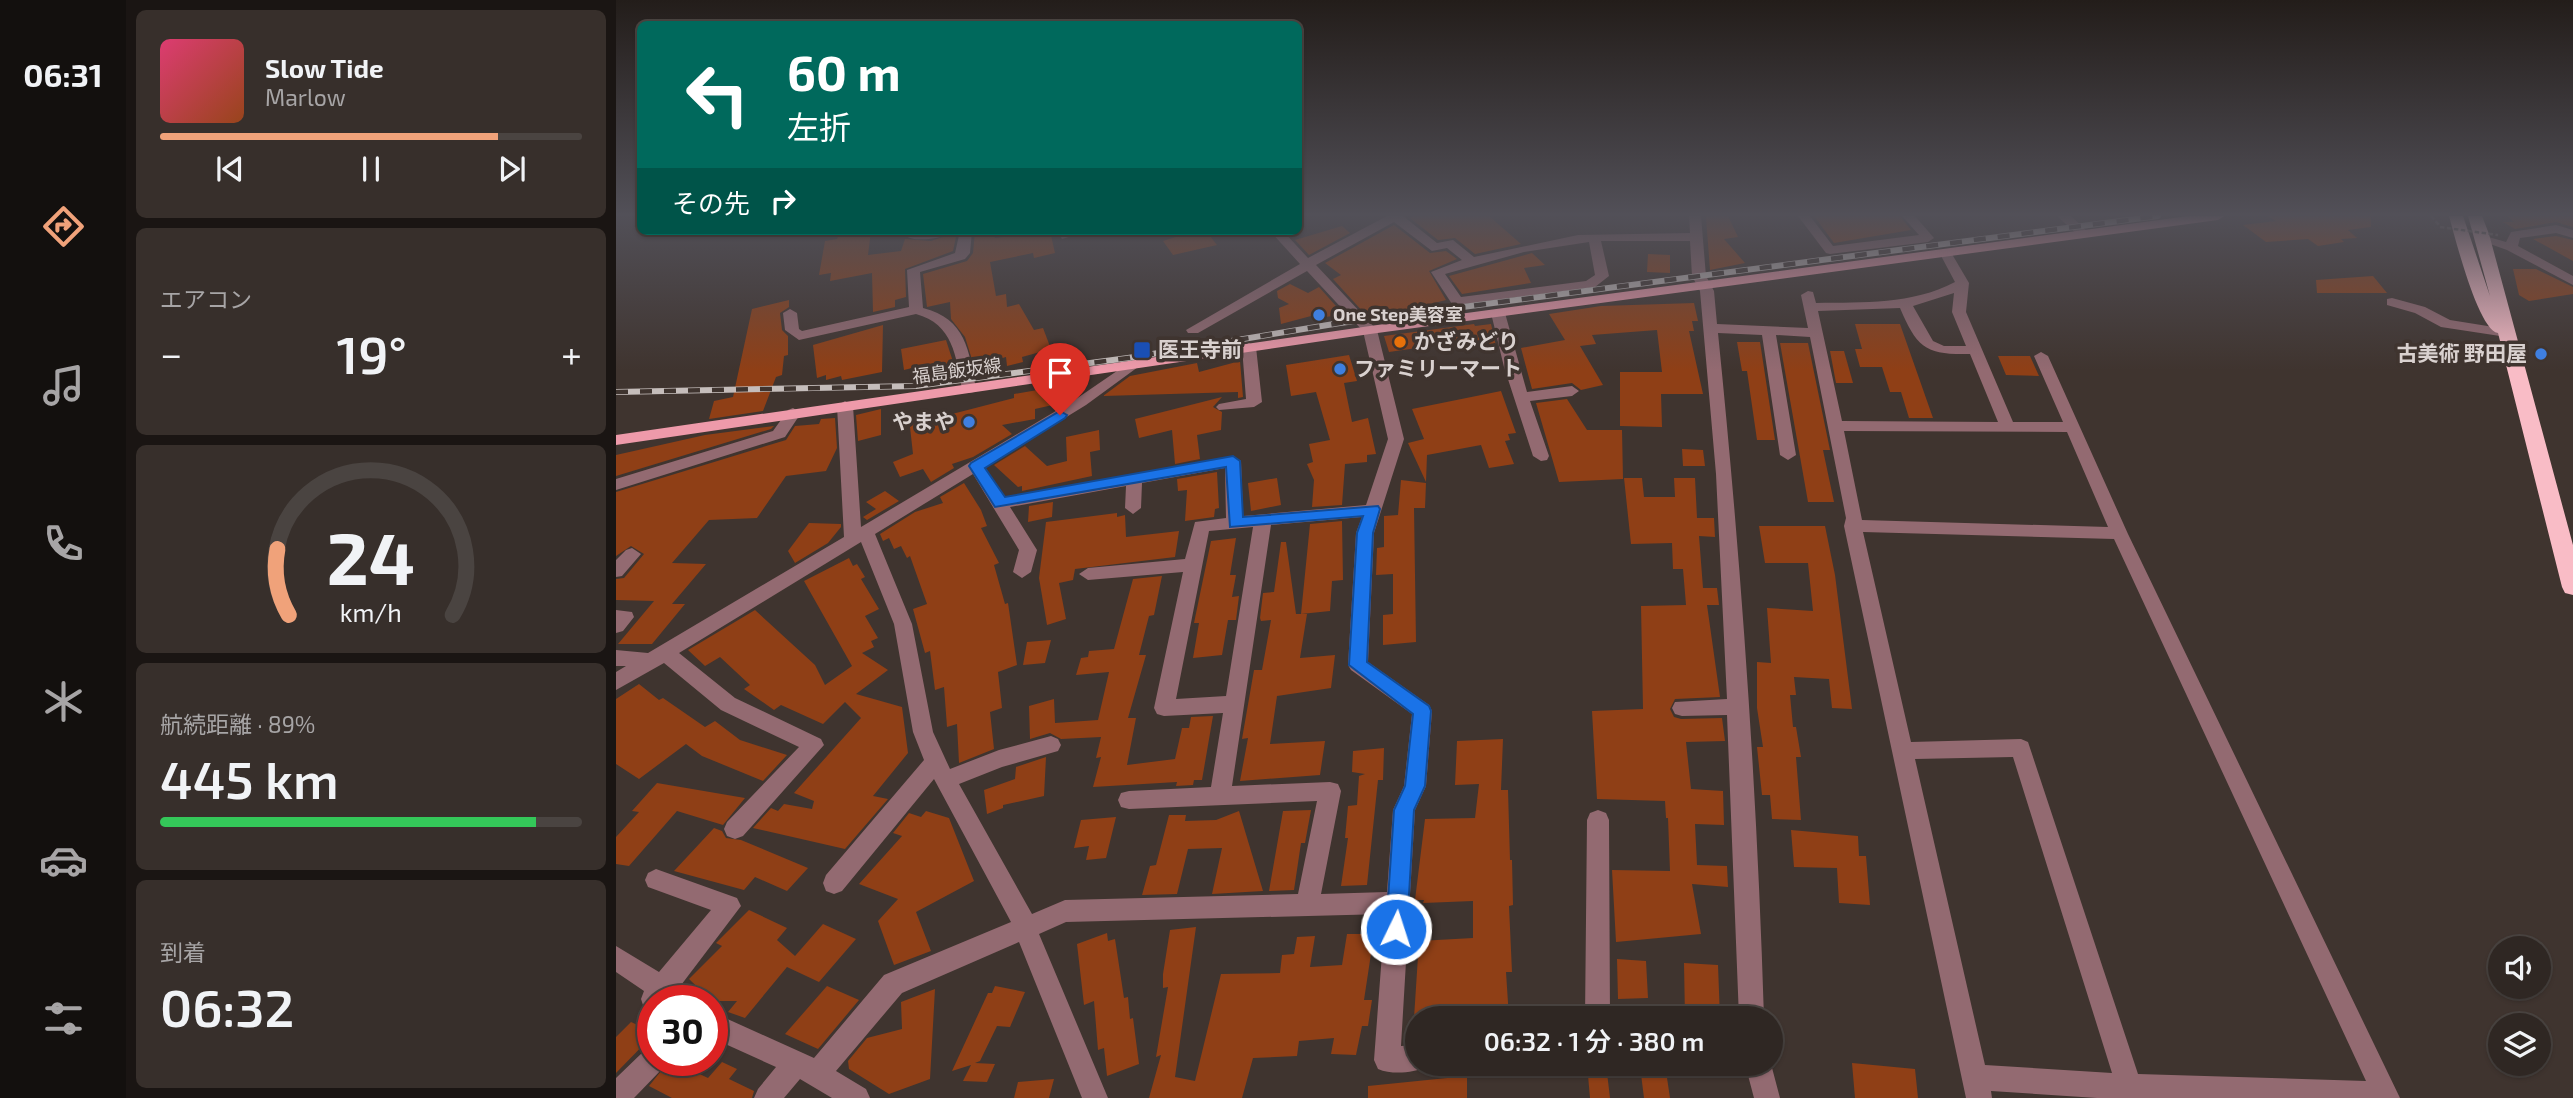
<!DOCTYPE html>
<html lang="ja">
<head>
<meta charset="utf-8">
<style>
	body { margin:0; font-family:"Exo 2","Noto Sans JP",sans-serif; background:#372f2b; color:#f1f3f6; height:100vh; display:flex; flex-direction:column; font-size:26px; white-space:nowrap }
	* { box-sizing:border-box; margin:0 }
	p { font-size:23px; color:#a7a5a6 }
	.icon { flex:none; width:38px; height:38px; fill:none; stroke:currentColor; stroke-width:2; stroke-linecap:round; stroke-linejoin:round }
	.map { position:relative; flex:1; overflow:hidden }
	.drawer { display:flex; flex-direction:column; gap:10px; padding:10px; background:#1a1513; width:490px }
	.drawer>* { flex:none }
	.hud { position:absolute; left:21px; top:21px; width:665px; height:214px; border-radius:10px; box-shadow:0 2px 5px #0004,0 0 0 2px #4a4441; background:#00695c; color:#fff; overflow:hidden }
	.tools { position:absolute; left:1872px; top:936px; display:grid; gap:14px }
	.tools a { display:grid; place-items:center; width:63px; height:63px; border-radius:50%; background:#2f2723; box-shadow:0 2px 5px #0004,0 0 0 2px #4a4441; font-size:35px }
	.speed { position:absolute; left:21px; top:985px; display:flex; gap:14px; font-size:35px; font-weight:700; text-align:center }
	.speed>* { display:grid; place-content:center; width:91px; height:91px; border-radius:50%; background:#2f2723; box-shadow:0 2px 5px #0004,0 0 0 2px #4a4441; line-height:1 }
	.speed .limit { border:10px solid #d22; background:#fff; color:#111 }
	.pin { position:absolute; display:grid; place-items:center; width:60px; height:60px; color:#fff; margin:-72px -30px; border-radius:50% 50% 50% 0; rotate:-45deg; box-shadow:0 0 7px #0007 }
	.pin .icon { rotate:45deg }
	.me { position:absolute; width:77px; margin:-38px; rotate:4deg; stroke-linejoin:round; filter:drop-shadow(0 0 5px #0008) }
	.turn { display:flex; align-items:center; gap:24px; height:147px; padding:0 35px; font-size:32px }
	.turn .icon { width:91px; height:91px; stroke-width:2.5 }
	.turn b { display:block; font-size:49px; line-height:60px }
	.then { display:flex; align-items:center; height:66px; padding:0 35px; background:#0003; gap:14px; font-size:26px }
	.big { font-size:52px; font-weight:600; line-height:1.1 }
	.drawer .tile { flex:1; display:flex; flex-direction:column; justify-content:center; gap:10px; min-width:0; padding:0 24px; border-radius:10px; background:#372f2b }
	.drawer .dial { align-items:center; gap:0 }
	.dial svg { height:182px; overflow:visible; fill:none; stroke:#4a4441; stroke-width:7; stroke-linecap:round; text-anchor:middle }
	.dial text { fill:#f1f3f6; stroke:none }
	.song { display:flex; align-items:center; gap:21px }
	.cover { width:84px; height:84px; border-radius:10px; background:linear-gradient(135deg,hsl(340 70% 55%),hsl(20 70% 35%)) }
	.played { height:7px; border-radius:4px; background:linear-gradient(90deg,#f0a27a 80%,#4a4441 80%) }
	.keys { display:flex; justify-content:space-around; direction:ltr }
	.heat { display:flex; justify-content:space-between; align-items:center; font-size:38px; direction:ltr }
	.charge { height:10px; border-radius:5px; background:linear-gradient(90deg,#34c759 89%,#4a4441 0) }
	.trip { position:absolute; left:789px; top:1006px; width:378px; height:70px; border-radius:35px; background:#2f2723; box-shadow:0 2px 5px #0004,0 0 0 2px #4a4441; font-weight:600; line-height:70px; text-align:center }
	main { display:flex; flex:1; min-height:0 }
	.dock { display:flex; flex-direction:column; width:126px; justify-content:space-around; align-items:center; background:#13100e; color:#a7a5a6 }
	.dock .icon { width:49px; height:49px }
	.dock .on { color:#f0a27a }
	.dock b { font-size:32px; color:#f1f3f6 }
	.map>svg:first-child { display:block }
</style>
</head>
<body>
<main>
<nav class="dock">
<b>06:31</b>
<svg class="icon on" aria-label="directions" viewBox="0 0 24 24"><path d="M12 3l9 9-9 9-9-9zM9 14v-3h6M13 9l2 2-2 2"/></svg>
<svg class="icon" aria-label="music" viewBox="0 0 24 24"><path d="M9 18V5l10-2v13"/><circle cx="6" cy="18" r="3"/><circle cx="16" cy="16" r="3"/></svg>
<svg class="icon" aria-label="phone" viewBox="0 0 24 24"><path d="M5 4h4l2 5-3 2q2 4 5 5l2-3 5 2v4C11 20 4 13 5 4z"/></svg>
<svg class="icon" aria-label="climate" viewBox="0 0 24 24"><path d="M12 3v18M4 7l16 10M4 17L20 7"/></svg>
<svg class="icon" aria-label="car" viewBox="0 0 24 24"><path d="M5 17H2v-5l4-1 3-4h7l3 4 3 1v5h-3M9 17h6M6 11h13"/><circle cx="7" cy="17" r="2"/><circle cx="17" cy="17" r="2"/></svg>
<svg class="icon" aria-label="filters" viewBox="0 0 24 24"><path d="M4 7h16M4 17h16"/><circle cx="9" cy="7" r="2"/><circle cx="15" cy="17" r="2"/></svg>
</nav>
<section class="drawer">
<div class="tile">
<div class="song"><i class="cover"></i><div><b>Slow Tide</b><p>Marlow</p></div></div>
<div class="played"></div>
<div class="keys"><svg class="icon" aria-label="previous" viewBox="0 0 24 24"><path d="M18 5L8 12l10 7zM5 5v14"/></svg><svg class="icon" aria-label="pause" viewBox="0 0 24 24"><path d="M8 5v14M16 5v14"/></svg><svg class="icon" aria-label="next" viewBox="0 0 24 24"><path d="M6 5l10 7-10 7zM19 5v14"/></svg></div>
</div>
<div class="tile"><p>エアコン</p>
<div class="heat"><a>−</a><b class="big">19°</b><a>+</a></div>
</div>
<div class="tile dial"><svg viewBox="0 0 100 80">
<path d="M14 69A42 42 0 1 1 86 69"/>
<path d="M14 69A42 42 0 0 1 9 40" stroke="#f0a27a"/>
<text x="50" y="56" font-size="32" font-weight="700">24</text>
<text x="50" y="72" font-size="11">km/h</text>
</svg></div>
<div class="tile"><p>航続距離 · 89%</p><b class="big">445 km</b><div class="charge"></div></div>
<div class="tile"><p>到着</p><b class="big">06:32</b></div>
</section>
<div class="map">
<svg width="1957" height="1098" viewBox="0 0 1957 1098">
	<rect width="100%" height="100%" fill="#3f342f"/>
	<path fill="#8f3f16" d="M798,216H873L905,244L859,254L839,238L822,240L794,218Z
		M1094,216H1112L1122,237L1108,239L1129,263L1094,270L1090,217Z
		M1198,216H1284L1295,230L1218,243Z
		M1652,216H1755V227L1732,230L1741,238L1725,239L1728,242L1702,246L1692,239L1650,242L1627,225L1660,221Z
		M1891,216H1957V227L1940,222L1899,229L1887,222H1898Z
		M778,225L814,253L830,251L841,259L813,271L830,300L764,317L762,312L754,315L748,313L717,279L725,275L709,263Z
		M726,226L734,233L693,255L679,240Z
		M224,231H255L252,255L285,251L289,239L315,241L341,232L337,251L289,269L290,297L279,300V307L257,312L256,273L214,281L215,273L203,275L209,241L221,239Z
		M359,231H377L379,238L434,231L439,253L418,258L417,253L374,262L380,296L390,294L391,307L403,304L418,330L427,328L435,349L406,357L407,362L391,366L390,357L358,366L349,337L335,319L334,302L311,307L307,274L351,261L357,253Z
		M563,231H590L601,245L557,255L547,241L566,235Z
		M1940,236L1957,240V261L1917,239Z
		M916,253L929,265L908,268L915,283L846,294L833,276Z
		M1032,254L1054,255V273L1031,272Z
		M1897,269H1920L1957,287V294L1913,301L1903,295Z
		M1757,276L1771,293H1701L1700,280Z
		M674,284L692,293L703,287L728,315L697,318L695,316L665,324L663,308L673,304L662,298L661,291Z
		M173,300V307L164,313L166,330L172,336V355L168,356L166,375L160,377L147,411L93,419L98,401L117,397L136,309Z
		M1078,303L1082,321H1076L1078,331H1073L1087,394H1045L1046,427L1004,426V372H1046L1041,330L976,335L980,344L964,346L987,385L965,390L956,383L916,389L905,348L949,340L933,314L985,306Z
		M858,324L859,326L875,324L880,346L850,350L805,334L808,347L773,352L768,336Z
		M1239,324H1284L1317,418H1293L1285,392H1274L1266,367H1244L1239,349H1246Z
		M267,325L266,372L226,380L225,376L210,380V375L201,378L197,345Z
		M330,340L340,371L306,380L304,366L288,370L285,349Z
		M1121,342H1144L1159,440H1141L1131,371H1126Z
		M1164,343H1192L1214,450H1207L1218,502H1192Z
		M1214,351H1228L1237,383H1220Z
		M733,355L741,381L728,383L736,422L752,418L760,454L751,455V462L729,464L726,505L696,507L698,480L691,464L697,462L693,444L714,440L700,392L675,396L670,365Z
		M1382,356H1414L1423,376L1390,375Z
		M624,361L627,397L622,398V392L487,396L514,376L581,363L583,372Z
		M450,385V402L419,409V419L386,425L396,434L357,457L336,464L338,468L315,482L307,469L284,477L277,462L297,454L293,418L308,414L309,421L398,398V394Z
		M885,391L900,433L892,434L894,440L889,441L898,464L873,468L865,445L811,455L810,482L792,443L808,439L796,409Z
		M606,397L597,407L606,412L605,430L581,435L584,459L559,464L556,430L523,438L519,419Z
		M951,399L971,430H1006L1007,479L943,482L920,403Z
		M265,409V435L242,441L240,415Z
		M219,418L221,448L210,471L170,476L141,518L93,520L56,563L90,564L56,604H69L36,644H2L38,601L0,600V579L8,578L28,554L15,546L0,556V492L170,440L179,426L203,424L205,419Z
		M158,426L155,429L0,476V455L89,435Z
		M483,430L484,450L474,452L476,476L406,491V486L402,487L378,465L409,446L431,466L451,461L450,437Z
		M1066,449L1087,450L1089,466H1067Z
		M601,472L603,508L599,509L598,517L569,521L571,490L562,491L561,479Z
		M661,478L665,505L635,511L632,483Z
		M1008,478H1026L1028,497H1059L1058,478H1079L1081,518H1098L1099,537L1083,536L1087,588H1101L1103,605H1091L1104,697L1059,699L1054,709L1058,717L1065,719L1106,718L1109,741L1070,742L1075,789L1107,791L1108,825L1079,824L1081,865L1111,866L1112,887L1076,884L1085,934L1000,942L996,870L1054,871L1052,818H1050L1049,801L981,799L976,711L1027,709L1025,606L1070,605L1067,569H1057L1056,543L1015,544Z
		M785,480L810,483L809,508H798L800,642L767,645V615L777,614V574L760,575L761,548L768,547V516L782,515Z
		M348,483L365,510L371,526L365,528L383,563L378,565L389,604L392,603L401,665L382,672L386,708L374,712L378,749L343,763L341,724L331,727L328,687L319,690L314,651L309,653L297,609L311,604L294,556L291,558L285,546L278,549L273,538L267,541L264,534L299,512L327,503L324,497Z
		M269,491L283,501L251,520L247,517L260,509L250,502Z
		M437,502L436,517L412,522L413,506Z
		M501,513V517L509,515L510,537L563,531L559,557L459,569L457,580L443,583L450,619L431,625L423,578L430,522Z
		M726,521L727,580L716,581L714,611L685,614L694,524Z
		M193,523L225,524V527L212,543L179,563L172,551Z
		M1143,526H1209L1219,575L1236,709L1216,708L1213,679L1178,677L1180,695H1174L1177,727H1180L1185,757H1180L1185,820L1156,819L1154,795H1146L1141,747H1147L1141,708V662L1155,663L1151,608L1197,611L1192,563H1149Z
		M620,538L614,575H620L616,597L623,596L620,620H612L606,655L577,658L583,623H578L595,541Z
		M665,542H670L680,614H691L684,658L719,655L715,688L661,696L654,744L709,741L704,775L624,781L632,738L626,739L638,670H646L655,620L645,621L644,618L647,593L658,592Z
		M233,558L237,566L241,564L249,577L245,579L263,609L249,616L262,638L255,641L258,647L246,653L272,670L240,694L286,707L292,753L257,796L272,799L229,849L137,828L155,808L162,811L168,804L196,809L198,801L178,793L245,718L229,702L207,724L165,705L158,710L128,689L134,685L104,657L89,666L72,650L139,610L199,665L209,685L236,666L188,581Z
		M546,576L538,615L533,616L523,655H530L512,718H520L511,765L559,759L566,728H573L575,717L597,716L586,780H578L577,785L560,786L561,782L477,787L485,757L480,758L485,737L445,739L434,733L414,739L413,706L438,699L439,723L482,720L493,672L460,675L465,658L472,657L473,651L498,649L517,579Z
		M435,640L429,663L407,665L411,642Z
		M23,684L43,700L47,698L89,727L99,721L124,740L171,755L147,781L86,756L70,744L23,779L0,764V699Z
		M887,739L885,790H892L894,860H896L897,905L893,906L896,972H890L893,1018H798L803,941L857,938V901L807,903L808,900H799L809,819L859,818L863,784L839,785L841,741Z
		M768,748L767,780H762L751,885L725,886L732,838H729L732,806L741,805L743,776L749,774L736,772L737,751Z
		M430,757L428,796L387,805V808L371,814L368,790L399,779L400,767Z
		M41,783L129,798L107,825L61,811L13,866L0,864V837L23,812L16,811Z
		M695,810L689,843H685L678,890L653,891L667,811Z
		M310,811L333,818L358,881L300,912L315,951L278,965L262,921L282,899L243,884L286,836L277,833L293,813L305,817Z
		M623,811L647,891L596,894L606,848L572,849L561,894L526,895L534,866L540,865L553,815H570L569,821L600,820Z
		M500,817L490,858L470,860L473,846L458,848L465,820Z
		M98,828L106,831L110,838L125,840L192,868L171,891L139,877L128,890L58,871Z
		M1175,830L1242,836L1243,856H1250L1254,905L1223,903L1221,868L1178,867Z
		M133,910L171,928L161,940L179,956L207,924L240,939L203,982L171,967L129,1018L112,1012L121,1001H96L73,979L106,946L100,943Z
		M580,927L559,1077L579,1081L605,974L664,973L666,955L678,954L681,937L699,936L694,967L726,965L731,934H758L748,1000H756L752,1026H746L740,1055L715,1054L718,1038L683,1041L681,1056L637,1058L626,1098H533L545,1055L540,1057L552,987L547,988V974L554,930Z
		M491,933L492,941L499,939L508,998L512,997L514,1019L517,1018L523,1064L491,1076L488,1048L482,1050L478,1001L468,1005L461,944Z
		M1001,959L1030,961L1032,998L1002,999Z
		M1068,963L1102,965L1104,1018H1069Z
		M211,986L243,1000L202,1049L169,1034Z
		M379,986L409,992L394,1027L381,1026L364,1061L359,1063L379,1064L371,1082L347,1081L355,1065L336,1071L372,993H376Z
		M319,989L314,1079L273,1094L233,1069L232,1061L251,1038L286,1029L285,1002Z
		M15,1022L37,1032V1035L0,1073V1037Z
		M54,1060L92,1078L106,1062L121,1069L113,1079L138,1091L136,1098H56L33,1086Z
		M1236,1063L1299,1069L1302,1098H1239Z
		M971,1064H990L994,1098H974Z
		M1050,1071L1054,1098H1028L1025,1074Z
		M851,1076V1098H752V1086Z
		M438,1079L433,1098H398L402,1082Z"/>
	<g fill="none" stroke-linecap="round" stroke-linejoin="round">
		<path stroke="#726864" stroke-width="2.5" stroke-dasharray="4.5 2.5" stroke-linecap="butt" d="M1815,216L1823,225"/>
		<path fill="#936a71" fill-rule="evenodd" d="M771,216H787L821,243L837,240L858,257L962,235L1074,233L1073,216H1085L1090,276L1098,291L1101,324L1192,328L1185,295L1192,291L1197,292L1200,303C1248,302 1295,305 1339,282L1323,252L1333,249L1353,283L1350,312L1397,422H1447L1418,356L1425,352L1432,356L1512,534L1784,1098H1481L1375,1091L1376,1098H1350L1228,526L1230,518L1194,337L1160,335L1180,455L1172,460L1164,455L1146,335L1102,333C1125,560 1141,789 1148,1018H1123L1111,715L1066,716L1059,714L1056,708L1059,702L1111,699L1100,474L1084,291L1076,276L1074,241H985L993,276L979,287L841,305L836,304L815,272L846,260L831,248L816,251L778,222L700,265L761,330L788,439L758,533L752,662L813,705L816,711L810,786L799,810L785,1046L802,1045V1064H812L811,1067C797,1073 776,1075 762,1069L758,1060L769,914L450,922L423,934L492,1098H466L403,942L286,993L220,1071L250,1089L254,1098H216L184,1079L168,1098H138L142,1089L160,1067L96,1038V1012L198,1058L268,975L395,922L318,779L226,891L218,894L210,891L207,883L210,875L308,760L297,732L278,624L245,542L63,653L119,698L205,739L208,745L127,836L119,839L111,836L108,829L111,822L183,747L105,710L48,663L0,690V672L10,666H0V650L32,653L228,537L221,406L229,401L237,406L245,527L460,399L517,360L522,361V367L470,405L369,467L388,497L617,456L625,461L627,516L750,505L772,439L747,331L691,271L582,333H572L570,330L684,264L654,231H667L692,258ZM973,242L979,275L970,281L845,297L829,274L908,252ZM1338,293L1336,312L1350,346H1328L1317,341L1297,306ZM1284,308C1301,348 1310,355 1354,354L1382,422L1226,421L1202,311ZM1228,431L1451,432L1492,527L1246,520ZM609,468L610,518L579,522L569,559L472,568L463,574L472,580L567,572L538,708L541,714L548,716L607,713L595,787L513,791L505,793L502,800L505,807L513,809L701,801L682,894L449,900L416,914L343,784L386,767L442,751L445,745L442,739L435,736L383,750L334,769L317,732L296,624L259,534L357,474L403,550L397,572L406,578L415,572L421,550L394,507L510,486L509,508L517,514L525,508L526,483ZM746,517L740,533L732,665L735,670L796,714L788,786L777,810L771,892L705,894L725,791L722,784L714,782L616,786L655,525ZM637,527L610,696L560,699L593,531ZM1247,532L1498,539L1750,1081L1522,1074L1412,742L1405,739L1295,742ZM1397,757L1496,1073L1369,1065L1299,759Z
			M1182,216H1194L1217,246L1303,235L1286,216H1299L1318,238L1312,242L1214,254L1210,253Z
			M1441,216H1455L1474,234L1464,237Z
			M1940,225L1957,230V238L1940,233L1904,238L1902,246L1957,276V285L1891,250L1863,240L1869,236L1890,242L1895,232Z
			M305,231H339C330,238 299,243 290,236Z
			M344,231H356L354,253L349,259L304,272L307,308C350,319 353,350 360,389L358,392L353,393L346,389C340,356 337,324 300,314L183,340L169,330L167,313L174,309L181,313L183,329L186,331L293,307L291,270L339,253Z
			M442,231H454L456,236L446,239Z
			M1776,298L1809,307L1834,320L1884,328L1891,332L1884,336L1825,327L1799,313L1771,305V299Z
			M882,309L889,313L911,392L956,386L963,391L956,396L914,401L933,456L931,460L925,461L917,456L888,367L875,313Z
			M633,343L640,347L646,402L638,407L603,410L600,407L603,404L630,399L626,347Z
			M177,408L185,413L169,437L0,490V479L157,431L172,410Z
			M16,548L25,554L6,576L0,577V560L10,550Z
			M0,610L16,612L18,617L7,631L0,633Z
			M982,810L990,813L993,820L994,1018H969L971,820L974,813Z
			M40,869L121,898L125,906L53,1001H37V1012L28,1008L25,999L28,991L0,972V946L43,972L95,910L32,887L29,880L32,873Z
			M37,1047V1060H50L46,1069L18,1098H0V1078L28,1051Z
			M1129,1064H1155L1164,1098H1138Z"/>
		<path fill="#ee9aaa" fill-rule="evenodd" d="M1573,216H1608L1602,220L754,334L0,445V435L754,326Z"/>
		<path fill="#f9bcc6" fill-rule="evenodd" d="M1833,216H1847L1874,296L1852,216H1866L1873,234L1957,545V595L1949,593L1946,587L1882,333C1862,330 1839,237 1833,216Z"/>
		<defs>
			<path id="rail" d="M0,392L300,386L512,358L724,323L1542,216"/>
		</defs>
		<use href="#rail" stroke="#c5bdbb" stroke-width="6"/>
		<use href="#rail" stroke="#3f342f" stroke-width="4.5" stroke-dasharray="12" stroke-linecap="butt"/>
		<path stroke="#726864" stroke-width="2.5" stroke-dasharray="4.5 2.5" stroke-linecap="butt" d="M1824,227L1882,235"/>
	</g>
	<linearGradient id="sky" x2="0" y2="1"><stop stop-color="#231d1a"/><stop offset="0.58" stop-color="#525058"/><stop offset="1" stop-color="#525058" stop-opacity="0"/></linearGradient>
	<rect width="1957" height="370" fill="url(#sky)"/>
	<path fill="#1a73e8" stroke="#114b97" stroke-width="2" d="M444,411L451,415L449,418L369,468L389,497L617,456L624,461L627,517L762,506L764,509L757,533L751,662L813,706L815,711L809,786L798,810L791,929L788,937L780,940L773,937L770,929L778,810L789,786L797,714L733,665L741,533L747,516L614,527L610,467L379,507L353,466L355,463Z"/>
	<g fill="#3f7fe0" stroke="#3f342f" stroke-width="2.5">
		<circle cx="703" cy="315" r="7"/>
		<circle cx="1925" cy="354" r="7"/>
		<circle cx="724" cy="369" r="7"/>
		<circle cx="353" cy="422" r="7"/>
	</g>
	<circle fill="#e8710a" stroke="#3f342f" stroke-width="2.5" cx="784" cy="342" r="7"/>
	<rect fill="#1a4fb4" stroke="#3f342f" stroke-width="2.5" x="517" y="341" width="18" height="18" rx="3.5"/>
	<g text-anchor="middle" stroke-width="7" stroke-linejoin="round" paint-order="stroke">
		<g font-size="18" font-weight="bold" fill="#d9d1cf" stroke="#3f342f" text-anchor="start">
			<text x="717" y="321">One Step美容室</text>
		</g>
		<g font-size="18" fill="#d9d1cf" stroke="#3f342f">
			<text transform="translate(341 371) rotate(-8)" y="6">福島飯坂線</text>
		</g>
		<g font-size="21" font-weight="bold" fill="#d9d1cf" stroke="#3f342f" text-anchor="start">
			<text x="798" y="349">かざみどり</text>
			<text x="542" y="357">医王寺前</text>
			<text x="1911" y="361" text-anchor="end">古美術 野田屋</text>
			<text x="738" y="376">ファミリーマート</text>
			<text x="339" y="429" text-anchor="end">やまや</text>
		</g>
	</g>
</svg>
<div class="tools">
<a><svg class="icon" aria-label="sound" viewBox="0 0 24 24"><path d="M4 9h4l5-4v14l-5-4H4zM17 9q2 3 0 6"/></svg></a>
<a><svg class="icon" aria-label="layers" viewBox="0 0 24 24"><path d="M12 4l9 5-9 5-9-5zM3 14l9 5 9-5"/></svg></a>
</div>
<div class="speed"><div class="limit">30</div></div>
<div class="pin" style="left:444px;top:415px;background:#d93025"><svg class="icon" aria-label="arrive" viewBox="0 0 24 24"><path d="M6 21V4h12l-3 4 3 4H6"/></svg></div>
<svg class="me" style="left:780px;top:929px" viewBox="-20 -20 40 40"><circle r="17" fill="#1a73e8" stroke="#fff" stroke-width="3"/><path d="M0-11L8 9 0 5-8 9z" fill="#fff"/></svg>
<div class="trip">06:32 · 1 分 · 380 m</div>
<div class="hud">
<div class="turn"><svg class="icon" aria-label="left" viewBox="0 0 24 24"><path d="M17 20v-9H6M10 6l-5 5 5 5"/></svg><div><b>60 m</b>左折</div></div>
<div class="then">その先<svg class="icon" aria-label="right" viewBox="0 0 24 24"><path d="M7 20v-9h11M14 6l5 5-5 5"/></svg></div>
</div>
</div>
</main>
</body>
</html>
